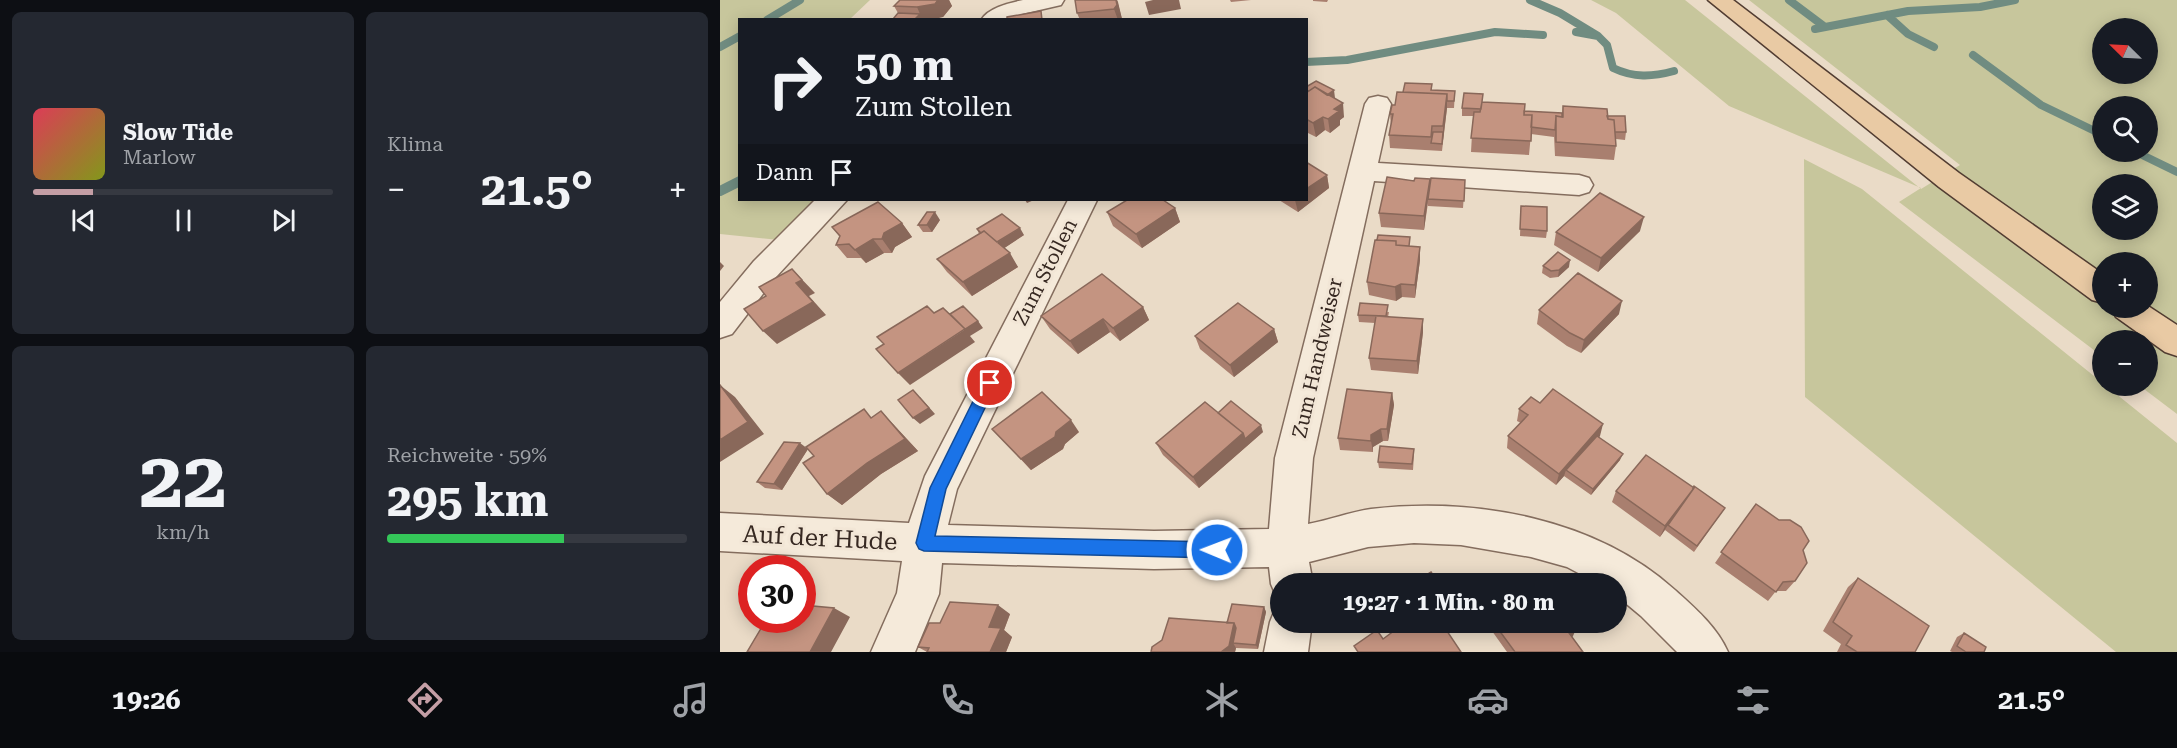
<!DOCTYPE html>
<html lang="de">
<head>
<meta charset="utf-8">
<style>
	body { margin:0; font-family:"Roboto Serif",serif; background:#242831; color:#f1f3f6; height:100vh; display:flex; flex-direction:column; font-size:22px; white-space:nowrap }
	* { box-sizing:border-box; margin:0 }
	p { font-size:20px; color:#9ea1a6 }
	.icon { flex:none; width:33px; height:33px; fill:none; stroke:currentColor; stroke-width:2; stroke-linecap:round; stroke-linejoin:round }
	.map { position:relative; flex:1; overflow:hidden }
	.side { display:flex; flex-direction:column; gap:12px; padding:12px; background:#0d0f14; width:720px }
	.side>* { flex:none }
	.guide { position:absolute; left:18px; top:18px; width:570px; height:183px; border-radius:0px; box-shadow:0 3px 15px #0003; background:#171b24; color:#f1f3f6; overflow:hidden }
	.needle { width:39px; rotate:294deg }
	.buttons { position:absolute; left:1372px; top:18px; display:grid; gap:12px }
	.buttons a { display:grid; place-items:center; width:66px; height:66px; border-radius:50%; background:#171b24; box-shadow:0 3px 15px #0003; font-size:30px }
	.speed { position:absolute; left:18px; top:555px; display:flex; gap:12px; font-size:30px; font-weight:700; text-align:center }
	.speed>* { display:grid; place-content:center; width:78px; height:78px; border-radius:50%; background:#171b24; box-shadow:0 3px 15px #0003; line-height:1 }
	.speed .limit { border:9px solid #d22; background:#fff; color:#111 }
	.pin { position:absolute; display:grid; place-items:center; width:51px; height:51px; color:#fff; margin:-26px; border:3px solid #fff; border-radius:50%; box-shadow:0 2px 6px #0007 }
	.me { position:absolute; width:66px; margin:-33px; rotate:271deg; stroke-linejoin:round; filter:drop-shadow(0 0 4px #0008) }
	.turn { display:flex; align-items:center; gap:21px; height:126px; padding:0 18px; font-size:27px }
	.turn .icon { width:78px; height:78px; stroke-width:2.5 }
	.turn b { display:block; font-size:42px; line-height:51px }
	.then { display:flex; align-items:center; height:57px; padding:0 18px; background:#0003; gap:12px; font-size:22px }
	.big { font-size:45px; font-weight:700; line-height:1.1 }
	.side .widget { flex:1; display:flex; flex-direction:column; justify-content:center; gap:9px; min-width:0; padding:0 21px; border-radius:9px; background:#242831 }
	.side .dial { align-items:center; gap:0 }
	.dial b { font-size:78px; line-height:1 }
	.song { display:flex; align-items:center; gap:18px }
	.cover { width:72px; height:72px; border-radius:9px; background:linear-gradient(135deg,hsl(350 70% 55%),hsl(70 70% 35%)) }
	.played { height:6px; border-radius:3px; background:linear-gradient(90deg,#c49ea5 20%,#363941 20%) }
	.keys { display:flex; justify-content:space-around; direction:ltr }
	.heat { display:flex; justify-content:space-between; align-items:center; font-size:33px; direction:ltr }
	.charge { height:9px; border-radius:4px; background:linear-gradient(90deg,#34c759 59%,#363941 0) }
	.side .tiles { flex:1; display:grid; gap:12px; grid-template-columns:repeat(2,1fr) }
	.trip { position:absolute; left:550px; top:573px; width:357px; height:60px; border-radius:30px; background:#171b24; box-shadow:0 3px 15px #0003; font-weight:700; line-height:60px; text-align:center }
	.dock { display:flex; height:96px; justify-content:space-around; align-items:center; background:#090b0e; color:#9ea1a6 }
	.dock .icon { width:42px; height:42px }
	.dock .current { color:#c49ea5 }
	.dock b { font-size:27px; color:#f1f3f6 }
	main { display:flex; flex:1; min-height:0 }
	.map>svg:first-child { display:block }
</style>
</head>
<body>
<main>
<section class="side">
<div class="tiles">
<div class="widget">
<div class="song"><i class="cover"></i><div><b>Slow Tide</b><p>Marlow</p></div></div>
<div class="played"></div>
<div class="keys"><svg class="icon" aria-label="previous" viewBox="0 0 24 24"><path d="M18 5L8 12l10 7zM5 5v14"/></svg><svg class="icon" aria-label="pause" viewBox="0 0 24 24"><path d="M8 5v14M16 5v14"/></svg><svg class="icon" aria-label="next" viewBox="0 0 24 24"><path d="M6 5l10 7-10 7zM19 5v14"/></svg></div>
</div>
<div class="widget"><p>Klima</p>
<div class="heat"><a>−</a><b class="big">21.5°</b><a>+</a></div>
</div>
<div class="widget dial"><b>22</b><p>km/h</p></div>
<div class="widget"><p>Reichweite · 59%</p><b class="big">295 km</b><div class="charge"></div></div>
</div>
</section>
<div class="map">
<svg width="1457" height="652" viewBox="0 0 1457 652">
	<rect width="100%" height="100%" fill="#eadbc7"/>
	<path fill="#c7c69c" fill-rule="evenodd" d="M0,0H150L130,19L20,20V200H100L59,240L0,234Z
		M871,0H965L1201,189L1240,165L1029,0H1457V414L1420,386H1428V340H1383V357L1179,202L1201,188L1009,106L896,13ZM1383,28H1428V74H1383ZM1383,106H1428V152H1383ZM1383,184H1428V230H1383ZM1383,262H1428V308H1383Z
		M1084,159L1142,189L1457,443V652H1396L1085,397Z"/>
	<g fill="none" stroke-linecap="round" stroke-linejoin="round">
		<path stroke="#708c81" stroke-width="8" d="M810,0L840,13L878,36L856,32
			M1069,0L1105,27
			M1167,15L1188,34L1214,47
			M47,20L80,0
			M1095,29L1188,11L1260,7L1295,0
			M878,36L887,45L893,68C914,78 932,77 954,71
			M0,47L20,36
			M1253,55L1321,105L1383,135
			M586,62L627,60L775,32L823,35
			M1416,152L1457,172"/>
		<path stroke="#708c81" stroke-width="10" d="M0,191L20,181"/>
		<defs>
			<path id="minor" d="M303,0H344L341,5L302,14L291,20H261C269,7 290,3 303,0Z
				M658,96L667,98L671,104L658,163L859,175L869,178L873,185L869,192L859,195L654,181L593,458L588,524C609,520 630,512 651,509C755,497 875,518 955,590C975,608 997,627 1008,652H957L921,616L897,596V584H879L847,567L811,557L741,545L694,543L648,547L589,562L593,584H561V600L557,598L551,584L549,567L434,569L222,563L219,594L195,652H151L177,593L182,561L0,551V513L189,523L205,476L348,200H377L237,489L228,525L434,531L549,529L555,458L645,104L649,98Z
				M95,200H127L56,277L12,334L0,338V302L34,261Z
				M561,605V622H592L588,652H544L550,622L556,607Z"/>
			<path id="primary" d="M988,0H1013L1239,173L1383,274V303L1372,300L1219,187Z
				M1428,306L1457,325V356L1445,352L1396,317L1391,308Z"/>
		</defs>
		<use href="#minor" stroke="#846d5e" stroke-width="3"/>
		<use href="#primary" stroke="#523d32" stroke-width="3"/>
		<use href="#minor" fill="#f5eada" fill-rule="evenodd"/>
		<use href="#primary" fill="#e9caa4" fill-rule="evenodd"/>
	</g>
	<path fill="#a97f6f" d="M180,0H229L232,6L223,17L178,13L174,6Z
		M397,0L402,19L401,20H360L357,13Z
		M510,0H531L511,2Z
		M593,0H608L607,2L593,1Z
		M712,84V90L735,91L734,108H727L722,151L670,148L669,135L671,126L670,114L683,92Z
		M586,87L614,90V98L624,117L620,120V125L610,133L605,130L596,137L586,132Z
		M762,102L804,111L842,113L843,106L887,116L906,132L905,140L896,139V146L894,160L835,156L834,136V137L811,134L809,155L751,152L753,116H742V108Z
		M607,175L609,188L578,212L559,200H586Z
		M745,180L743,208L708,206V203L704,230L661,227L659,213L710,186Z
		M801,206L827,231L826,238L800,236Z
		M455,208L460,222L422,248L393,226L387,212Z
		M220,220L212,232H203L198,225Z
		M182,223L192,237L175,247L172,253H164L146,263L141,258H127L116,245L120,237L112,227Z
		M257,229L304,235L284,248L298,267L252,296L227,272L217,259L259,234Z
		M920,231L878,272L834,245L836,232Z
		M691,246L700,247V260L695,298L682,297L676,301L649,295L647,282Z
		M823,266L849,267L838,277L830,278L822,273Z
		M423,307L429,320L400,341L390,332L358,354L330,329L321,316Z
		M819,310L899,314L861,353L847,346L817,324Z
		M669,312L668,317L703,319V332L698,374L651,370L649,358L655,323L639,322L638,315Z
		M554,329L558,342L514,377L480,349L475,336Z
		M672,393L674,405L668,441H663L653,447V452L620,450L618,438Z
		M820,403L880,436L879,437L900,460L871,495L844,476L836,485L787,448L788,436L801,423L797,421L799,409Z
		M498,413L543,432L479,488L443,455L436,443Z
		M152,417L173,424L198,451L161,474L122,505L107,494L94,456L88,449L62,490L45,488L37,482L88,449Z
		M272,429L359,432L345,444L343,449L311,470Z
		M694,455L693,470L659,468L658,462Z
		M973,488L1005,508L974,552L945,530L940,537L892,502L896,491Z
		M1036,504L1083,550L1075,581L1066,591H1056L1048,601L995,563Z
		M1138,578L1195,652H1117L1121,644L1103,631L1128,587Z
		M544,607L546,612L538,649L516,648L515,652H431L507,623Z
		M290,614L284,630L292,637L286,652H207L198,647L220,623Z
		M773,622L853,636L852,637L863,652H787L772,631Z
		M1244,633L1264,652H1232L1230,651L1237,637Z"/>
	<path fill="#89685a" d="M218,0H229L232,6L223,17L211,20L195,19L200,14L197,7Z
		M396,0H397L398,2L402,19L401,20H398L394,9Z
		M433,0H459L461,9L429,15L425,2Z
		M614,90L615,98L603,105L602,98Z
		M727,94V108L723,140V126Z
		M623,103L624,117L620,120V125L610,133L608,119L614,109Z
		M603,117L605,130L596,137L593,123Z
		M607,175L609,188L578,212L575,200H586V189Z
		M710,179V193L708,199L704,230V216Z
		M305,200H314L307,203Z
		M455,208L460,222L422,248L416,234Z
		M215,212L220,220L212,232L207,225Z
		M924,217L920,231L878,272L881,258Z
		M182,223L192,237L175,247L172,253L162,239L164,233Z
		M300,228L304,235L280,251L275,244Z
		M153,239L164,253L146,263L135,250Z
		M700,247V260L695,298V285Z
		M290,253L298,267L252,296L243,282Z
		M850,260L849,267L838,277L839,270Z
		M0,262L4,266L0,271Z
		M72,269L95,293L89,296L106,315L57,344L43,331L76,283Z
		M681,284L682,297L676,301L675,287Z
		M902,301L899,314L861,353L864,340Z
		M423,307L429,320L400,341L393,328Z
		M383,319L390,332L358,354L350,341Z
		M703,319V332L698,374L697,361Z
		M258,321L263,328L250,336L255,342L190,385L178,373Z
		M554,329L558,342L514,377L510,365Z
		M0,385L15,397L44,434L0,462Z
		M672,393L674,405L668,441L667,429Z
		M200,397L215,414L200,424L193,418Z
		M161,411L173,424L198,451L161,474L122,505L107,494Z
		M351,420L359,432L345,444L343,449L311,470L301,459Z
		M883,424L880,436L848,472L846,470L844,476L836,485L839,474Z
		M541,425L543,432L479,488L473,477L523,433Z
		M661,429L663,441L653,447V452L651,441V435Z
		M80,443L88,449L62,490L54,484Z
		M903,454L900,460L871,495L873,489Z
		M968,499L948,525L940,537L945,526Z
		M278,605L290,614L284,630L292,637L286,652H270L269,627Z
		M544,607L546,612L538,649L536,645Z
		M114,608L130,617L111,652H90Z
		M720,622H729L720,629Z
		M514,623L519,632L513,643L516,648L515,652H501Z
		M857,627L853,636L846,642L849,633Z"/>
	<path fill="#c49481" stroke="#89685a" stroke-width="1.5" d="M180,0H218L215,4L197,7L174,6Z
		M355,0H396L397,5L394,9L357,13Z
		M321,11L322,20H287V17Z
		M178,13L200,14L195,19L197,20L173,19Z
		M596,81L614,90L607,95L595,87L589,91L586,90V87Z
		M685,83L712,84L711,90L735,91L734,101H727V94L683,92Z
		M595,87L623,103L614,109L619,111L608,119L603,117L593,123L586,119V93Z
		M677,92L727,94L723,126H712L711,137L669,135L673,114H670L672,105H675Z
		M744,93L763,94L761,109L742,108Z
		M762,102L805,104L804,115H812L811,141L751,138L754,112H760Z
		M843,106L887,109L888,119L894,120L896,146L836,142V116L843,117Z
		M804,111L842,113V117L836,116L835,130L811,127L812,115H804Z
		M887,116H905L906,132H895L894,120L888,119Z
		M713,132H723L722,144L711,143Z
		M586,162L607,175L586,189Z
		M667,177L694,181L695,178L710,179L704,216L659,213Z
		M711,178L745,180L744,201L708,199Z
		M880,193L924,217L881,258L836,232Z
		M407,200H443L455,208L416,234L387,212Z
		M158,202L182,223L164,233L162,239H153L135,250L129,244L116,245L120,236L112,227Z
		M801,206L827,207V231L800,229Z
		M207,212H215L207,225H198Z
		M282,214L300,228L277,242L264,231L261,233L257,229Z
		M264,231L290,253L243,282L217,259Z
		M658,235L690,237L689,246L676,245V241L657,240Z
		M655,240L676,241V245L700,247L695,285L681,284L675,287L647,282Z
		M838,252L850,260L839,270L831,271L823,266Z
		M72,269L82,280L76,283L93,302L43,331L24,309L46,296L39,287Z
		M858,273L902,301L864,340L850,333L819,310Z
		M382,274L423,307L393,328L383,319L350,341L321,316Z
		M518,303L554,329L510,365L475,336Z
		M640,303L668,305L666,316L638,315Z
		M207,306L214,313L223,308L245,329L178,373L156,349L164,344L157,337Z
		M243,306L258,321L244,330L245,329L230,314Z
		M656,316L703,319L697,361L649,358Z
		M0,385L28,422L0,440Z
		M627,389L672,393L667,429H661L651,435V441L618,438Z
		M833,389L883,424L839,474L788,436L808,415L799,409L811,397L820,403Z
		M193,390L209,408L193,418L178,400Z
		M322,392L351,420L336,432L335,437L301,459L272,429Z
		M511,401L541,425L525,439L523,433L498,413Z
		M485,402L523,433L473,477L436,443Z
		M144,409L151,418L161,411L185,439L147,463L107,494L83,463L94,456L86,447Z
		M877,436L903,454L873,489L846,470Z
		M64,442L80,443L54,484L37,482Z
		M660,446L694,449L692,464L658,462Z
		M926,455L974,488L945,526L896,491Z
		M974,486L1005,508L977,546L948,525L974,488H973Z
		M1036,504L1059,520H1070L1081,527L1089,541L1083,550L1087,563L1075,581L1063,582L1056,592L1001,552Z
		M711,572L719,584L693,583Z
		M1138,578L1209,626L1195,652H1137L1126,645L1132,636L1113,622Z
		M230,602L278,605L269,627L281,628L270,652H207L209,648L198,647L209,623H220Z
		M512,604L544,607L536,645L513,643L516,628L514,623H507Z
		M82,605L114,608L90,652H27L46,620H82Z
		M449,618L514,623L509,646L501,652H431L432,647L442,640Z
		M686,622H721L741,652H638L634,646L657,630L663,639Z
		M773,622H853L857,627L849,633L863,652H795Z
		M1244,633L1266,647L1264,652H1246L1237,646Z"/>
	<path fill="#1a73e8" stroke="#114b97" stroke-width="1.5" d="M270,377L277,383L226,489L215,536L497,542L503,545L505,550L503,556L497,558L204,551L199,549L196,543L210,488L264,379Z"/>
	<g text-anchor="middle" stroke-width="6" stroke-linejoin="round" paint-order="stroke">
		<g font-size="20" fill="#362821" stroke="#f2e6d6">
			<text transform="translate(325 272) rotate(-63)" y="7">Zum Stollen</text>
			<text transform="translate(597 358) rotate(-77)" y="7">Zum Handweiser</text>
		</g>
		<g font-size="24" fill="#362821" stroke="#f2e6d6">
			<text transform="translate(100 538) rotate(3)" y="8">Auf der Hude</text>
		</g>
	</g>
</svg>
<div class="buttons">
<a><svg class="needle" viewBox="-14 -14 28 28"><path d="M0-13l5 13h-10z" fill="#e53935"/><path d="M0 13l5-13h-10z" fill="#9ea1a6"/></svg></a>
<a><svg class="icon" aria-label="search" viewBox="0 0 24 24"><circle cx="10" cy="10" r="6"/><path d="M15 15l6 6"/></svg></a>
<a><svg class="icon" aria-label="layers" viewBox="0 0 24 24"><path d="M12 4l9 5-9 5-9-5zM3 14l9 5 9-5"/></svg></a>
<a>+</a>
<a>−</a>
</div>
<div class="speed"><div class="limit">30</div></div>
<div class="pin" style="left:270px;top:383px;background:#d93025"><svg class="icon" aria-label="arrive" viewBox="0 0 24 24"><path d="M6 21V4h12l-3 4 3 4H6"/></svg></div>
<svg class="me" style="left:497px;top:550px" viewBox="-20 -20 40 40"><circle r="17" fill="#1a73e8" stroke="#fff" stroke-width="3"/><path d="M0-11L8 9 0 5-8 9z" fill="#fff"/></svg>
<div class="trip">19:27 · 1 Min. · 80 m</div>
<div class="guide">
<div class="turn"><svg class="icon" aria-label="right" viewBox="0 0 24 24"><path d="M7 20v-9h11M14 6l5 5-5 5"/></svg><div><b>50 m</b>Zum Stollen</div></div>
<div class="then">Dann<svg class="icon" aria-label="arrive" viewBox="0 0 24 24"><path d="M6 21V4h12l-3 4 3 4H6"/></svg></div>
</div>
</div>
</main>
<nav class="dock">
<b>19:26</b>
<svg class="icon current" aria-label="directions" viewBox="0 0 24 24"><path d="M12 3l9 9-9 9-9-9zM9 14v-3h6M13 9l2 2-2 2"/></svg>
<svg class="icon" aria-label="music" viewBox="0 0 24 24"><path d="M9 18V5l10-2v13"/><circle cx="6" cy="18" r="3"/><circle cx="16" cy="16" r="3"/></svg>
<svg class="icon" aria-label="phone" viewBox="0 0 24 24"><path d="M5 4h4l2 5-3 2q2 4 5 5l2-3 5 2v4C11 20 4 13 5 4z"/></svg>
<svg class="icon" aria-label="climate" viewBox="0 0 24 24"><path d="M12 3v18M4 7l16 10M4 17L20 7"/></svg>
<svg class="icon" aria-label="car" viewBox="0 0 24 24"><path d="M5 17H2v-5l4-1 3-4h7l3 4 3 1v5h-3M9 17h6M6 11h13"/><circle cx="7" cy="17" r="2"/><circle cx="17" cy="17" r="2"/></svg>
<svg class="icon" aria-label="filters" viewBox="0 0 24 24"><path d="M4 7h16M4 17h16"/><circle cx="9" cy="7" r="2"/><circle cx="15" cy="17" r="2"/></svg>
<b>21.5°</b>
</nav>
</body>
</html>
